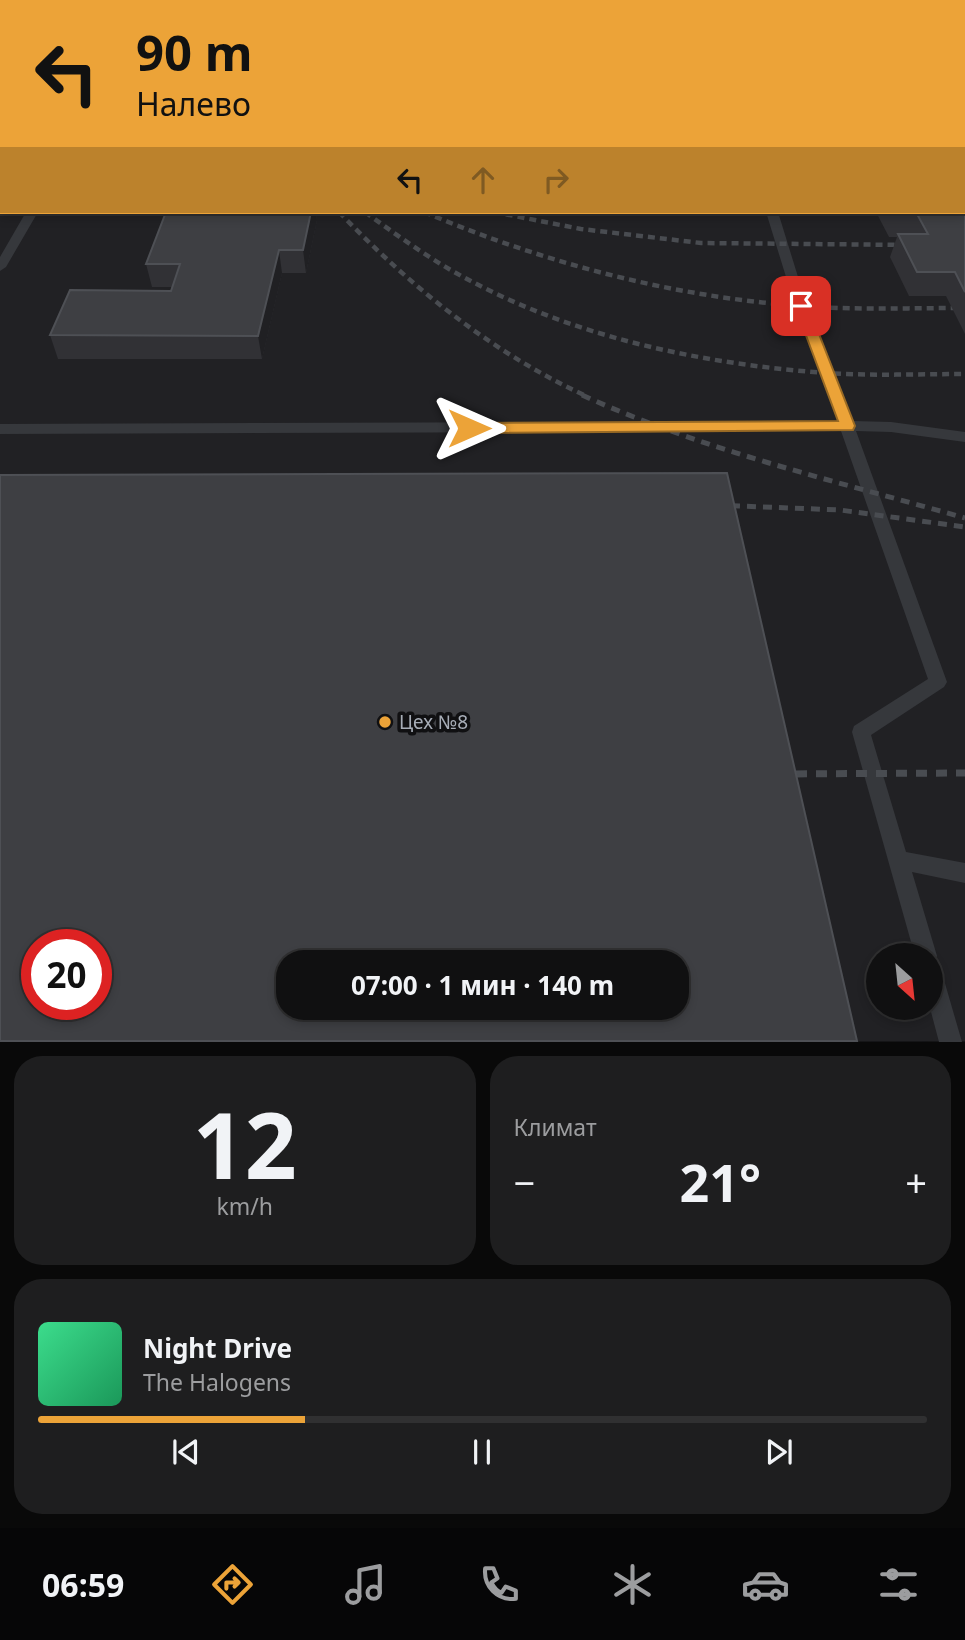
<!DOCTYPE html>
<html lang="ru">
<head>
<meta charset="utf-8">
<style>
	body { margin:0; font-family:"Noto Sans",sans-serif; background:#1e1e1f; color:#f1f3f6; height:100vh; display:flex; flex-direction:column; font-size:26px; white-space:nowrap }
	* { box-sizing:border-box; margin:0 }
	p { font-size:23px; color:#9c9d9f }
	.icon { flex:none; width:38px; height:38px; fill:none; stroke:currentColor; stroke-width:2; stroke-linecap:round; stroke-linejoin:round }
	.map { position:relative; height:1042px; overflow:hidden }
	.drawer { display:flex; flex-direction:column; gap:14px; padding:14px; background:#090909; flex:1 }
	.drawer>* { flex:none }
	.guide { position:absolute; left:0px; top:0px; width:966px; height:214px; box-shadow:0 4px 10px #0003,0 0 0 2px #303031; background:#eca338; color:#111; overflow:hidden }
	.needle { width:46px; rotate:153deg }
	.fabs { position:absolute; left:866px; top:943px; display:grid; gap:14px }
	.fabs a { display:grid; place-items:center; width:77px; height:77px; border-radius:50%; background:#101011; box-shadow:0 4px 10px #0003,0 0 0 2px #303031; font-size:35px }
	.speed { position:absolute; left:21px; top:929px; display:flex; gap:14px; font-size:35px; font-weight:700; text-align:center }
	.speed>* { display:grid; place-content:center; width:91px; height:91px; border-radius:50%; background:#101011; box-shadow:0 4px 10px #0003,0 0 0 2px #303031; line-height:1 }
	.speed .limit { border:10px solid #d22; background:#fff; color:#111 }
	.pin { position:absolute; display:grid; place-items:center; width:60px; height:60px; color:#fff; margin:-30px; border-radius:14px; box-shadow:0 4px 10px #0006 }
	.me { position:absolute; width:77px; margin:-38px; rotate:90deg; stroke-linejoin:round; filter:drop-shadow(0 0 5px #0008) }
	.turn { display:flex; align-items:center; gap:24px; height:147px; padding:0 21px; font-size:32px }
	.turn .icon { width:91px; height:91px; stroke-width:2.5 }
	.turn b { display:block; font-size:49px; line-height:60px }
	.lanes { display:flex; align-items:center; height:66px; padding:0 21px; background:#0003; justify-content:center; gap:35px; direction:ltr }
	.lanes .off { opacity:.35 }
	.big { font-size:52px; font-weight:700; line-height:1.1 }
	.drawer .card { flex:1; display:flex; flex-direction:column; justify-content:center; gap:10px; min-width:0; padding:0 24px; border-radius:28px; background:#1e1e1f }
	.drawer .dial { align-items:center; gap:0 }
	.dial b { font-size:91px; line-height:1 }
	.song { display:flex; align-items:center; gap:21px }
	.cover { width:84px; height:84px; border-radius:10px; background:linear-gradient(135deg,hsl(150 70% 55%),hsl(150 70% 35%)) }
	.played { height:7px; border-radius:4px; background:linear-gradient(90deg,#eca338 30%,#303031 30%) }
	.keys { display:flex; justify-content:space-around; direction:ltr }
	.heat { display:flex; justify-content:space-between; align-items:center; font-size:38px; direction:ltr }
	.drawer .tiles { flex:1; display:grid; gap:14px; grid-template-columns:1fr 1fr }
	.card:last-child { grid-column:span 2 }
	.trip { position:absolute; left:276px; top:950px; width:413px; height:70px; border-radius:28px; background:#101011; box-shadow:0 4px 10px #0003,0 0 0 2px #303031; font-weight:700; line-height:70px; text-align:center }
	.tabs { display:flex; height:112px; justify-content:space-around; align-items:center; background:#060607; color:#9c9d9f }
	.tabs .icon { width:49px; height:49px }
	.tabs .on { color:#eca338 }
	.tabs b { font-size:32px; color:#f1f3f6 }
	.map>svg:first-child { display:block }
</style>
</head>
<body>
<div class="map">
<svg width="965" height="1042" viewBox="0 0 965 1042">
	<rect width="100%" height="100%" fill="#151517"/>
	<path fill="#212124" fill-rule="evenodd" d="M0,0H965V1041L0,1042ZM2,2H964V212H2ZM37,945H96V1004H37ZM878,956H931V1008H878ZM289,962H677V1008H289Z"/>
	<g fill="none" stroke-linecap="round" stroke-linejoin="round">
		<path fill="#36383c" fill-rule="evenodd" d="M0,66H2V72H0Z
			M964,66H965V72H964Z
			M26,212H38L6,267L0,271V257Z
			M766,212H778L807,306L852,421L891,422L965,432V442L891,432L856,431L947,682L944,687L871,735L906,852L965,863V883L912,872L937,956L934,963L939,965L942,973L962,1042H939L930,1008L931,956H915L852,732L854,726L928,679L841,431L0,434V424L838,421L795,306Z"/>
		<path stroke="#494c51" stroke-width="3.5" stroke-dasharray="5 4.5" stroke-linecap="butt" d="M209,0L211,2
			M255,0L260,2
			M302,0L310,2
			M341,0L356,2
			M421,0L435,2
			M506,0L521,2
			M564,0L585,2
			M807,2L838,0"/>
		<path stroke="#494c51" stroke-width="4.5" stroke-dasharray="7 5" stroke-linecap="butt" d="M339,212C411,287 491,352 586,396
			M365,212C398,236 431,260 467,279C577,338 703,364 826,373C872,376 919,374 965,374
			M424,212C545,263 669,296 800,306C855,310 910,308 965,308
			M494,212L581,229L701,243L915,245"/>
		<path stroke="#494c51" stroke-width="5" stroke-dasharray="9 7" stroke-linecap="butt" d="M582,395C705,451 836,481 965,518
			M715,505L840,510L965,527"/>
		<path stroke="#494c51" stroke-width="7" stroke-dasharray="11 9" stroke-linecap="butt" d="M776,774L965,773"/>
	</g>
	<path fill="#313135" d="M130,0H177V2H130Z
		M965,73V334L946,296H909L890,257L897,237H889L876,212H964Z
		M166,212H316L317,220L306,273H282L262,359H58L50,335L171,291L172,287H152L146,264Z"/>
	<path fill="#202023" d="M0,112L2,117V138L0,141Z
		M311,212H316L317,220L306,273L303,250Z
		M279,250L282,273L262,359L258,336Z"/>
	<path fill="#3e3f43" stroke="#4e5055" stroke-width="2" fill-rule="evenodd" d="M964,73H965V292L955,272H917L898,234H928L917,214H896L895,212H964Z
		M166,212H311L303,250H279L258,336L50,335L70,290L171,291L180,264H146Z
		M727,473L857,1041H0V475ZM37,945H96V1004H37ZM289,962H677V1008H289Z"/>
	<path fill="#eca338" stroke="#996a24" stroke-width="2" d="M801,302L808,306L855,426L853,430L469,433L462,428L469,423L838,421L795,306Z"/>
	<circle fill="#eca338" stroke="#101012" stroke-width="2.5" cx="385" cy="722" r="7"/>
	<g text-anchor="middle" stroke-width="7" stroke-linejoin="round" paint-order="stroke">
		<g font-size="19" fill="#a7adb7" stroke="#101012" text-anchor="start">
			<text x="399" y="729">Цех №8</text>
		</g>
	</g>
</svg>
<div class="fabs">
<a><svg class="needle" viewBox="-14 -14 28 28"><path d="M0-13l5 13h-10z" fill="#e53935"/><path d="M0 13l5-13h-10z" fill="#9c9d9f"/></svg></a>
</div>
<div class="speed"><div class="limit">20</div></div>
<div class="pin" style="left:801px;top:306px;background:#d93025"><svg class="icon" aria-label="arrive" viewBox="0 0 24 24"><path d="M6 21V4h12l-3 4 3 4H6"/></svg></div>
<svg class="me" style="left:469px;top:428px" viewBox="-20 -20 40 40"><path d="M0-17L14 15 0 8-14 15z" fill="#eca338" stroke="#fff" stroke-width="4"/></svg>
<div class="trip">07:00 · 1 мин · 140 m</div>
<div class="guide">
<div class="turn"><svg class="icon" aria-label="left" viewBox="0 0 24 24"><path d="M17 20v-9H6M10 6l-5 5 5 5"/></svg><div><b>90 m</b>Налево</div></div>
<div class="lanes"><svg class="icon" aria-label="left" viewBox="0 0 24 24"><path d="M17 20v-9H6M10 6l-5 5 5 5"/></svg><svg class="icon off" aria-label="ahead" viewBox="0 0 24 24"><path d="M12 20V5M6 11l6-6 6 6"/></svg><svg class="icon off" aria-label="right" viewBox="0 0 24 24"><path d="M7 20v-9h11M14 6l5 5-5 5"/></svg></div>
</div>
</div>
<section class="drawer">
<div class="tiles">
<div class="card dial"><b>12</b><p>km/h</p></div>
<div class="card"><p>Климат</p>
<div class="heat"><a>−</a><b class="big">21°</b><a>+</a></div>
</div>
<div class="card">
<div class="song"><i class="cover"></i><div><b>Night Drive</b><p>The Halogens</p></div></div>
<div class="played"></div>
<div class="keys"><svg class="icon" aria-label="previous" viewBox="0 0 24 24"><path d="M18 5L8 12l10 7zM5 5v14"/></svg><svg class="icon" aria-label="pause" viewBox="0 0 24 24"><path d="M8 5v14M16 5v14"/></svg><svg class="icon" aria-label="next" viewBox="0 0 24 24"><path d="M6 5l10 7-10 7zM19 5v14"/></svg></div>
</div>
</div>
</section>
<nav class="tabs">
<b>06:59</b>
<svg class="icon on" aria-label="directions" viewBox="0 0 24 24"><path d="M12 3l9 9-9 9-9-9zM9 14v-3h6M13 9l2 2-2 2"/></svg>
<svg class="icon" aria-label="music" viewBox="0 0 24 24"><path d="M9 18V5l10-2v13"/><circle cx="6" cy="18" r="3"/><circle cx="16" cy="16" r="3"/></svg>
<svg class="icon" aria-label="phone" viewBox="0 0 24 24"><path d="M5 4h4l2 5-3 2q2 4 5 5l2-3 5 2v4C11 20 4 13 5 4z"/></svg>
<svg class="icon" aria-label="climate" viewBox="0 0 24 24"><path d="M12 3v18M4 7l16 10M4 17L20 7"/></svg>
<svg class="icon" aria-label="car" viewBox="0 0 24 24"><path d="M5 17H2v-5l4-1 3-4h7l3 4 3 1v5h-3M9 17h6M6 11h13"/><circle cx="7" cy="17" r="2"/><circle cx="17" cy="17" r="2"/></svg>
<svg class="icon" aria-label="filters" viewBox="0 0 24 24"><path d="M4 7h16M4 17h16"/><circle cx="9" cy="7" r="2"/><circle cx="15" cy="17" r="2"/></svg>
</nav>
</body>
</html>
